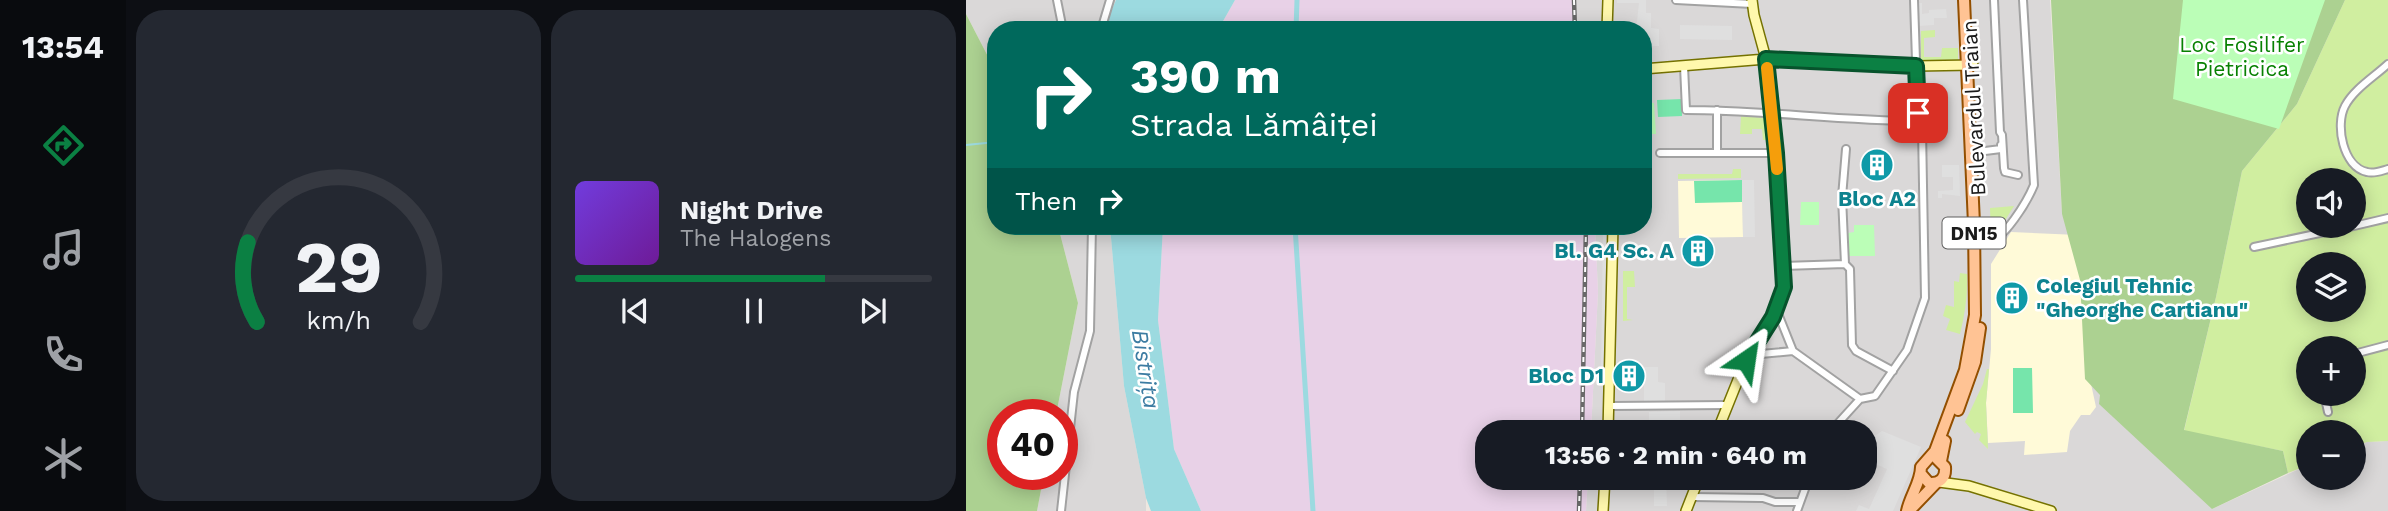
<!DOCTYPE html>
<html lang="en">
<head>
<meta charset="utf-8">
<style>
	body { margin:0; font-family:"Work Sans",sans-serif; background:#242831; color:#f1f3f6; height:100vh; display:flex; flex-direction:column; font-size:26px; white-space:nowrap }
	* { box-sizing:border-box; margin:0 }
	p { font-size:23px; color:#9ea1a6 }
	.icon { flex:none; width:38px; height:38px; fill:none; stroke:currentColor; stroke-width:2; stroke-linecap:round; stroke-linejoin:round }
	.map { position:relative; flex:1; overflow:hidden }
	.drawer { display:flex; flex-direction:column; gap:10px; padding:10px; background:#0d0f14; width:840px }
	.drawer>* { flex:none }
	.guide { position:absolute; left:21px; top:21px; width:665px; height:214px; border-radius:28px; box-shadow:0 4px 18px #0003; background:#00695c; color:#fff; overflow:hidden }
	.buttons { position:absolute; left:1330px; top:168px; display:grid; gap:14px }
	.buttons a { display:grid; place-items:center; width:70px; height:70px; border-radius:50%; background:#171b24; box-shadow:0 4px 18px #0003; font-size:35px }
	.speed { position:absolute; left:21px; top:399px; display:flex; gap:14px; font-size:35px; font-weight:700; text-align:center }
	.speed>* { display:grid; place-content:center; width:91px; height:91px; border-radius:50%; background:#171b24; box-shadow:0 4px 18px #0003; line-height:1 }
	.speed .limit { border:10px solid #d22; background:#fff; color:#111 }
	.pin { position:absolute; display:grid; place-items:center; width:60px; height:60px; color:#fff; margin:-30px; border-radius:14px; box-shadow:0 4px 10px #0006 }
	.me { position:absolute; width:77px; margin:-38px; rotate:32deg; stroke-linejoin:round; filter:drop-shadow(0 0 5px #0008) }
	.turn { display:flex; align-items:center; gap:24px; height:147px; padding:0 28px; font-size:32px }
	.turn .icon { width:91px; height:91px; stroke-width:2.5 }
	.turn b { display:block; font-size:49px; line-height:60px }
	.then { display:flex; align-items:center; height:66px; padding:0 28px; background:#0003; gap:14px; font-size:26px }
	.drawer .card { flex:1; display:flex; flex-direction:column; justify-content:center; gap:10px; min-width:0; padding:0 24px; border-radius:28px; background:#242831 }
	.drawer .dial { align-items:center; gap:0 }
	.dial svg { height:182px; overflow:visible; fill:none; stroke:#363941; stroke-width:7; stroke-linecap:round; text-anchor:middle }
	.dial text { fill:#f1f3f6; stroke:none }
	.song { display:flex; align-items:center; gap:21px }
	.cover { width:84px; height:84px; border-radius:10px; background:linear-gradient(135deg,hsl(260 70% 55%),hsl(280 70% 35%)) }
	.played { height:7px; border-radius:4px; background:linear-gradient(90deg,#0b8043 70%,#363941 70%) }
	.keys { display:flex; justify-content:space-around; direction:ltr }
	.drawer .tiles { flex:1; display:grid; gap:10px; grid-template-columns:repeat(2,1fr) }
	.trip { position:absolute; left:509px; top:420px; width:402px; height:70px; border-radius:28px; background:#171b24; box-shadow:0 4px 18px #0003; font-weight:700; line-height:70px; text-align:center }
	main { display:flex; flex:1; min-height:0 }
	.tabs { display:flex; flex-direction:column; width:126px; justify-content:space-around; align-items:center; background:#090b0e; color:#9ea1a6 }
	.tabs .icon { width:49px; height:49px }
	.tabs .selected { color:#0b8043 }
	.tabs b { font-size:32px; color:#f1f3f6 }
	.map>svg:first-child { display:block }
</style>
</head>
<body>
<main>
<nav class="tabs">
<b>13:54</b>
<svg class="icon selected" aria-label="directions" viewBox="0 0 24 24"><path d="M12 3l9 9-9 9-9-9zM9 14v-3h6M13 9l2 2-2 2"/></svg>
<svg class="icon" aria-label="music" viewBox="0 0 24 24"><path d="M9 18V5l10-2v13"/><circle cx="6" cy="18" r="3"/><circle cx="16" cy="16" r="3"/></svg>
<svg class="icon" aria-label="phone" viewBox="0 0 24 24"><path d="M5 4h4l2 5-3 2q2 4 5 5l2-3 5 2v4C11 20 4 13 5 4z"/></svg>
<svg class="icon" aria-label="climate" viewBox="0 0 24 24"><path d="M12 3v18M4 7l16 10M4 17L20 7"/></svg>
</nav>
<section class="drawer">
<div class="tiles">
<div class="card dial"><svg viewBox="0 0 100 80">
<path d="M14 69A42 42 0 1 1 86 69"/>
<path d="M14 69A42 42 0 0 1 10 34" stroke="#0b8043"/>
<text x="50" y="56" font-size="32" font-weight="700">29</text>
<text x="50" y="72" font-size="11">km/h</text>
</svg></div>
<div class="card">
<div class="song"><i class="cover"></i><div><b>Night Drive</b><p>The Halogens</p></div></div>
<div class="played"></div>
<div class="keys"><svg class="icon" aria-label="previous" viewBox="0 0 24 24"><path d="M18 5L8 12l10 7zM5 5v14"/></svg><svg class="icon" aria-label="pause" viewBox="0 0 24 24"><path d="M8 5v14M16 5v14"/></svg><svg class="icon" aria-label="next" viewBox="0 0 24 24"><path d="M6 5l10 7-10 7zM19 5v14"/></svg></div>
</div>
</div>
</section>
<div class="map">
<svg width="1422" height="511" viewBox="0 0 1422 511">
	<rect width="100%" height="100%" fill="#eee7e0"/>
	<path fill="#dad8d8" d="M0,0H150L137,30H30V72L0,14Z
		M606,0H1084L1096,214L1246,509L1342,465V478H1388V447L1401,442L1422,441V511H620L622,478H900V432H625L632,292L629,226H677V30H610Z
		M92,226H144L158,386L180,498V511H71L78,474H96V415H90L112,303Z"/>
	<path fill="#e8d1e7" d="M269,0H606L610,30H252Z
		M197,226H629L632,292L625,432H522V478H622L620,511H235L208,449L192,320Z"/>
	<path fill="#fffad8" d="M776,180L777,237L713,238L712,181Z
		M1045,232L1135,236L1122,370L1130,407L1124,415H1115L1104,431L1101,452L1058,455L1059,441L1022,443L1020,403L1025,349V264Z"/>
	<path fill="#d0eea0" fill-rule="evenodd" d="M1379,0H1422V441L1401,442L1388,447V432H1342V465L1322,473L1317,451L1218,431L1250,297L1276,171L1331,104ZM1342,180H1388V226H1342ZM1342,264H1388V310H1342ZM1342,348H1388V394H1342Z
		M969,30V37L958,38V57H975L976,48H992V61H958L955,59V31Z
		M775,116L801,118L803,140H797L796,129H786V134H774Z
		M767,169H775V178L712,179V174H766Z
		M1048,206L1033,230L1025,234L1024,208Z
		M657,271H668L669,287H661V319L667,320L657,321Z
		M994,273L1001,274C1002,294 999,314 994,334L980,330L984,319L977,316L980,305L988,307V281L993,282Z
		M1021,369H1023L1020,403L1022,449L1013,440L1015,434L1011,432L1009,434L999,422L1017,384Z"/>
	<path fill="#acd191" d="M1085,0H1379L1331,104L1276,171L1250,297L1218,430L1317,451L1322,473L1246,509L1133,404L1134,395L1119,379L1114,280L1096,214Z
		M0,14L30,72V226H92L112,303L90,415H37V474H78L71,511H0Z"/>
	<path fill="#bbfeb7" d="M1217,0H1359L1313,129L1207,99Z
		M677,103H688L690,134H678Z
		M835,202H853V225H834Z
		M888,225H908L909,256H883L882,233L888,232Z"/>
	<path fill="#76e5ab" d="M716,99V116L692,117L691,100Z
		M776,180V202L729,203L728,181Z
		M1047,368H1066L1067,413H1047Z"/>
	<path fill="#dfdfdf" d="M651,0H680V13H685V28L693,29V46H677V30H670L673,3H651Z
		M952,3H956V14L963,13V10L980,9L981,18H968V25L952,26Z
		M714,25L766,26V40L714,39Z
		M976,165H993L994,196L976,194V198H972V191L987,190V177H976Z
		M776,180H788L789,237H777Z
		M637,226H641L642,263L639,377L635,375Z
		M678,367H692V382L699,383V401H678Z
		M714,411V432H683V412Z
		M916,431L955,447L927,511H890L893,505L903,509L921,469L900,460V442Z
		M688,478H700L701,506H688Z"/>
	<path fill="#9cdae0" d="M150,0H269L252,30H137Z
		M144,226H197L192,320L208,449L235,511H185L180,498L158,386Z"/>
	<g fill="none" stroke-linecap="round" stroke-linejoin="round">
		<path stroke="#9cdae0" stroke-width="2" d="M0,145L30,142"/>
		<path stroke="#9cdae0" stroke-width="5" d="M330,30L331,0
			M329,226L347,511"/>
		<defs>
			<path id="street" d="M91,0L97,30
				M710,0L786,4
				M1028,0L1034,132L1036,135L1038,168L1039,172L1052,175
				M135,30L144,0
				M1422,64C1408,77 1388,89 1379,106C1369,125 1377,167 1401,172C1408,174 1415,171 1422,169
				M718,66L720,110C797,110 875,121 952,121
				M751,110V152
				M880,149L876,197L879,264L884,269L886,345L890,351L927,371
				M1011,152L1035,149V145
				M694,153H810
				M1388,226L1422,218
				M1015,237L1020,244C1038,240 1061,202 1068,185L1057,0
				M1288,247L1387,226
				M817,266L879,264
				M811,311L827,351L894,399
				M1388,354L1422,345
				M784,355L827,351
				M1358,394L1362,412
				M644,406L762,405
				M864,432L894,399L909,396L941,350L959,298L956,129L952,121L948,0
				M726,497L797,498L809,502H834
				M95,511L108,392L124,331L126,226
				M831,511L843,478"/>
			<path id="secondary" d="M641,30L642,0
				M677,69L800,59L950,66L1007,65
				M642,432L647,226
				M751,432L780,360L807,317L817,292L810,153L800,59L788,15L786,0
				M973,482L1003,486L1085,511
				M637,511L639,478
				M720,511L733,478"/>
			<path id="primary" d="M992,410L1009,362L1014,328
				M975,461L979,441
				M956,475L963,483C974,484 980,478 979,467L971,459
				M941,511C944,496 955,482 955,467L969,451L999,370L1009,315L1008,224L998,0
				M943,511L970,483"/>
		</defs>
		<use href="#street" stroke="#a2a2a2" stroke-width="10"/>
		<use href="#secondary" stroke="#757200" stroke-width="12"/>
		<use href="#primary" stroke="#934f00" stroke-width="14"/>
		<use href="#street" stroke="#fff" stroke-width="6"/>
		<use href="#secondary" stroke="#fff8ad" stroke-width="9"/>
		<use href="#primary" stroke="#ffc394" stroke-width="10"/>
		<defs>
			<path id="rail" d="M608,0L609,30
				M616,432L620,226
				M613,511L614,478"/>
		</defs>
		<use href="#rail" stroke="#696969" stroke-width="4.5"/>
		<use href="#rail" stroke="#fff" stroke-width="2" stroke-dasharray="5" stroke-linecap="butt"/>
	</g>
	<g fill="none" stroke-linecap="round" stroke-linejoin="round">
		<defs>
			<path id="route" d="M780,360L807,317L818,287L810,153L800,59L950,66L952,113"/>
		</defs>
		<use href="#route" stroke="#07532c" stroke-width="18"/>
		<use href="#route" stroke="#0b8043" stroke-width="12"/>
		<path stroke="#f59e0b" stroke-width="12" d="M801,68L811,169"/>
	</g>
	<defs>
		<symbol id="building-disc" viewBox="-11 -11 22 22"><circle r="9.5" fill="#0f9aa8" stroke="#fff"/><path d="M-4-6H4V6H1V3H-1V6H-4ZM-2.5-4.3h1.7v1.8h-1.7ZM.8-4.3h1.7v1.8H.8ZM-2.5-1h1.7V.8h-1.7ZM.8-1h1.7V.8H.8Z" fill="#fff"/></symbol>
	</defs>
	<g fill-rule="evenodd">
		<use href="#building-disc" x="892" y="146" width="38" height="38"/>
		<use href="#building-disc" x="713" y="232" width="38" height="38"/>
		<use href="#building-disc" x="1027" y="279" width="38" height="38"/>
		<use href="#building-disc" x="644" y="357" width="38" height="38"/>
	</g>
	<g text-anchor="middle" stroke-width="5" stroke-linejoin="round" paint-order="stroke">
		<rect fill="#fff" stroke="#5f5f5f" stroke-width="2" x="976.5" y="217.5" width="63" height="31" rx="5"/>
		<g font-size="19" font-weight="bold" fill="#1b1b1b">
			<text x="1008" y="240">DN15</text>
		</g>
		<g font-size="21" fill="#088102" stroke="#fff">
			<text x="1276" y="52">Loc Fosilifer<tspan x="1276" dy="24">Pietricica</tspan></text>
		</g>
		<g font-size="21" fill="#1b1b1b" stroke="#fff">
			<text transform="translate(1008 108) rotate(-93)" y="7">Bulevardul Traian</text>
		</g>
		<g font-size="21" font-weight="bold" fill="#0d838f" stroke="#fff" text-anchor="end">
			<text x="911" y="206" text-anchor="middle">Bloc A2</text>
			<text x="708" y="258">Bl. G4 Sc. A</text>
			<text x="1070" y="293" text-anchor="start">Colegiul Tehnic<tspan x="1070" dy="24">"Gheorghe Cartianu"</tspan></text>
			<text x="638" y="383">Bloc D1</text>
		</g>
		<g font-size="23" font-style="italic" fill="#3c7ca2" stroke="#fff">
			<text transform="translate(180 369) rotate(81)" y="8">Bistrița</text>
		</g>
	</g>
</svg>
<div class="buttons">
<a><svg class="icon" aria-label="sound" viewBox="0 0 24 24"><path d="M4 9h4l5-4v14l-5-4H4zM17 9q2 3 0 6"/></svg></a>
<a><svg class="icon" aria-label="layers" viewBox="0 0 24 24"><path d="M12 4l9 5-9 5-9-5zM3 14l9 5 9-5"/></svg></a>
<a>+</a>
<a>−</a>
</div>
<div class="speed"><div class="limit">40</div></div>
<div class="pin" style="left:952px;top:113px;background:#d93025"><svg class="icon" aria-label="arrive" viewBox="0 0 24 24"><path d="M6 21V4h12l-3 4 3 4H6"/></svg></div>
<svg class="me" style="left:780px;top:360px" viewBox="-20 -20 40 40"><path d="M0-17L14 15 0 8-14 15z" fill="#0b8043" stroke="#fff" stroke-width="4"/></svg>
<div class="trip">13:56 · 2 min · 640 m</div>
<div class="guide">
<div class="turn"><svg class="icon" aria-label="right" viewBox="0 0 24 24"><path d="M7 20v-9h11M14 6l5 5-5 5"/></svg><div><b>390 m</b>Strada Lămâiței</div></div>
<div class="then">Then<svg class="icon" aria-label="right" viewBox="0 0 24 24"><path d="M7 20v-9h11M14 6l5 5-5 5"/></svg></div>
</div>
</div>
</main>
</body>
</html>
